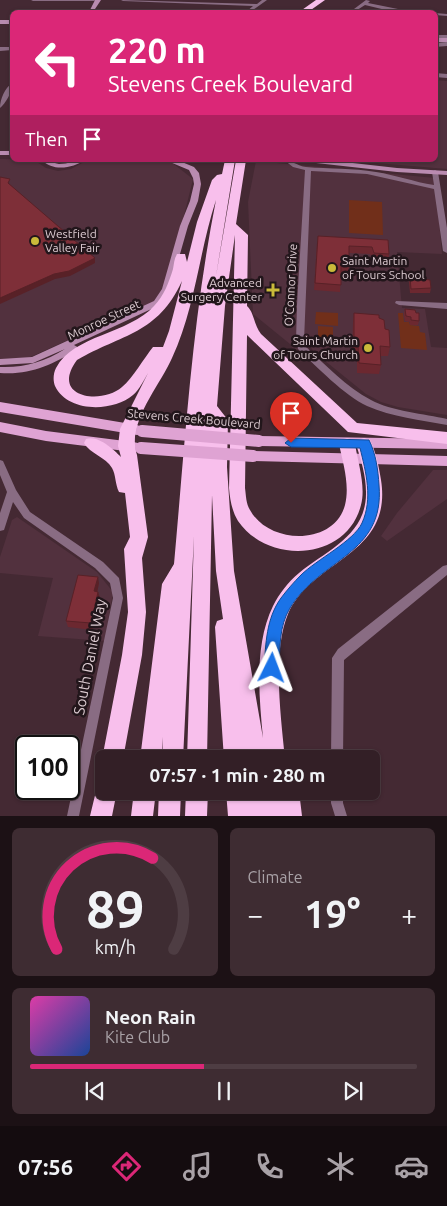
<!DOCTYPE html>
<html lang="en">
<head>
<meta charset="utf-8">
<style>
	body { margin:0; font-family:Ubuntu,sans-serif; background:#3e2c32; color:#f1f3f6; height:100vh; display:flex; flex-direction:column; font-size:19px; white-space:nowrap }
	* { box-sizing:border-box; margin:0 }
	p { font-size:16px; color:#a9a2a7 }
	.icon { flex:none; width:28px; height:28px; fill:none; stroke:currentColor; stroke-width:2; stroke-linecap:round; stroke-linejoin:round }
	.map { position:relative; height:816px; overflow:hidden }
	.side { display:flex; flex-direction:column; gap:12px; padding:12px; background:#1c1115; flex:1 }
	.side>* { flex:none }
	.guide { position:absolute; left:10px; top:10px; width:428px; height:152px; border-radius:8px; box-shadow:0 1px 4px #0004,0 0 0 1px #4e3d43; background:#db2777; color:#fff; overflow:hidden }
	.speed { position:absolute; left:15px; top:735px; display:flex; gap:10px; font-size:25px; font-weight:700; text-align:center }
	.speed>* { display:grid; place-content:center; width:65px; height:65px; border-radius:50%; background:#331f26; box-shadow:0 1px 4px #0004,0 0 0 1px #4e3d43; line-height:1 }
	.speed .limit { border:2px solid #111; border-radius:8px; background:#fff; color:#111 }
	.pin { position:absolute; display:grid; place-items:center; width:42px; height:42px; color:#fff; margin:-51px -21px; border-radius:50% 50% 50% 0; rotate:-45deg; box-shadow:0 0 5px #0007 }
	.pin .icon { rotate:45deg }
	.me { position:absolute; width:55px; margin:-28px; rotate:3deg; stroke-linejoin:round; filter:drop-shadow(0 0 4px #0008) }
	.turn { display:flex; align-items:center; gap:18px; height:105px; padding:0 15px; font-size:22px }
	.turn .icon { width:65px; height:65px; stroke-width:2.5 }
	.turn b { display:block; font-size:35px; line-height:42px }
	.then { display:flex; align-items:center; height:48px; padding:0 15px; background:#0003; gap:10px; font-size:19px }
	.big { font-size:38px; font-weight:700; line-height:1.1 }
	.side .card { flex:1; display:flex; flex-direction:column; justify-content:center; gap:8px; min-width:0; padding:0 18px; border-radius:8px; background:#3e2c32 }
	.side .dial { align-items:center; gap:0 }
	.dial svg { height:130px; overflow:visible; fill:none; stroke:#4e3d43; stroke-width:7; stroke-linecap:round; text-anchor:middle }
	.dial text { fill:#f1f3f6; stroke:none }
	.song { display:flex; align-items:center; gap:15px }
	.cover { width:60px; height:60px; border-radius:8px; background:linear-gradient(135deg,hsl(320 70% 55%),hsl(220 70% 35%)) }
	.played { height:5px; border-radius:2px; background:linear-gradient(90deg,#db2777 45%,#4e3d43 45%) }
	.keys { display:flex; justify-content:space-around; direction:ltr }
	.heat { display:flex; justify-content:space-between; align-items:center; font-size:28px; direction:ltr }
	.side .tiles { flex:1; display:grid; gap:12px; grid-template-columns:1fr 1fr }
	.card:last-child { grid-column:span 2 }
	.trip { position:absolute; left:95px; top:750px; width:285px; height:50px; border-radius:8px; background:#331f26; box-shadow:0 1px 4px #0004,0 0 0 1px #4e3d43; font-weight:700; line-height:50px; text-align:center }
	.dock { display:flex; height:80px; justify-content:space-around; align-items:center; background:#140c0f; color:#a9a2a7 }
	.dock .icon { width:35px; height:35px }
	.dock .on { color:#db2777 }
	.dock b { font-size:22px; color:#f1f3f6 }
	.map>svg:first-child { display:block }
</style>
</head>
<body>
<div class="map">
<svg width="447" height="816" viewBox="0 0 447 816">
	<rect width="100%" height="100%" fill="#442933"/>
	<path fill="#52313e" d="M435,80L447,81V169L341,160H435Z
		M0,159L34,160L46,168L58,171L71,169L84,162L94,160L171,162L193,179L165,293L153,302L28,358L0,359Z
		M256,161L435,178L442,254L397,252L402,308L425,309L431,347L447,348V415L398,407L381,402L366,394L314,352L310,346L308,350L293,349L290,344L253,314L248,202Z
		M433,470H447V499L387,541L381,536L397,513Z
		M17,517L97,572L113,592L105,641L38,636L53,578L0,573V557L12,520Z"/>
	<path fill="#712f1a" d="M349,200L382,202L383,235L349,233Z
		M316,312L338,313V326L315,324Z
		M398,313H403L404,322H409L410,325L419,326L420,332L425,333L427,350L401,348Z
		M318,326L333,327V343L318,342Z"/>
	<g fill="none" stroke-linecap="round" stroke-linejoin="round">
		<path fill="#896c83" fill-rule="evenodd" d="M31,0H96L94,1H33Z
			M121,0L257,4L262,0H267L250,12H246L253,6L123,1Z
			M366,0L370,1L368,3L413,12L390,11L365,5L354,12H350Z
			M435,13L447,14V16L435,15Z
			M435,35H447V39H435Z
			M447,42V46L435,47V43Z
			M0,47H12V50L0,51Z
			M435,73L447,74V78L435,77Z
			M12,83C13,91 6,103 0,108C0,99 5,88 12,83Z
			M284,160C292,160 297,166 306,167C329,169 353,168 376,172C396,175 414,182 434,185L432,172L435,170L438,172L447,228V253L443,251L434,189L367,174L311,171L304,341L305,346C326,365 346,387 371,400C391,411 425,414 447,419V425C421,420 392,417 367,406C344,395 317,367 298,349L296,341L297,305L305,170L293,167Z
			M396,301L447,303V309L399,305L395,303Z
			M0,460L3,461L16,490L30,512L103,562L119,578L123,598L79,816H67L113,598L110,583L95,568L24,518L13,502L5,527L4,530L0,531V513L7,492L0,475Z
			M447,565V575L344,660L343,759H331L332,658L338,649L443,566Z
			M331,791H343V803L347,816H335L331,803Z"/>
		<path fill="#b98bb0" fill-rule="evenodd" d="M95,0H101L93,12H89Z
			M0,20H12V24H0Z
			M435,38H447V42H435Z
			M0,151H12V155H0Z
			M42,160C49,160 53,163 59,164C68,164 76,160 85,160C73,168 53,172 42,160Z
			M165,160H177L194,167L199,173L201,184L198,201L188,226L170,289L160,305L74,345L79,348L77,350C50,365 32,375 0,373V367C24,368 44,362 65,349L33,363L0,365V359L32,357L154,301L162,289L180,226L190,201L194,184L193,178L189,170Z
			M303,160H326L397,168L447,171V175L397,172L307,162Z"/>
		<path fill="#dfa3d3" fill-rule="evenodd" d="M0,402L137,425L142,427L143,430L142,433L137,435L0,412Z
			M0,422L46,431L133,442L138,443L140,447L138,451L133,452L46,441L0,432Z
			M259,436L447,439V449L259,446L254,444L253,441L254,438Z
			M253,451L447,456V466L253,461L248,460L246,456L248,452Z"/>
		<path fill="#f8bfec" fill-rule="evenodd" d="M316,0H325L308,12H299Z
			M225,160H235L216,276L236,160H246L236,224L248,235L247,306C254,312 254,325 261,334L357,423L447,432V444L348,432L247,335L245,488C246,495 246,504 250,510C269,545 334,546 345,505C350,485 343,463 339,444L341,440L347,438L353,440L355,444C358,463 366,486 361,505C347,561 268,565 238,521C232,511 230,500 229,488L235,235L225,306L217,406L228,420L227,467L234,571L263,738C259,696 254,645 273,606C279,594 288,582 299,573C327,550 367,535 366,492C366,476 361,460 356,444L358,440L364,438L370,440C376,452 379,467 381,480C393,556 312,559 288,614C272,652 281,718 285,759H224L215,627L217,621L223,619L216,571L212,495L207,759H187L194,536L183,759H162L163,737L161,759H140L162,584L174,564C185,443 192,320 216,200C199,252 195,309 172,358C160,386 126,423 137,455L148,537L142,558L146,612L142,655L123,759H104V764L102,759L122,655L128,612L124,549L130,537L125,493L119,492C115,484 116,475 112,468C106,457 90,454 84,443L86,439C98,435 113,449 121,457L118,446L120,429L148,373C144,380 139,390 133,395C113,412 68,413 55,386C53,381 53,374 56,368C73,335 129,334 154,306C164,296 169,282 173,269C174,264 174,259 177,254H185L187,262L197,222L212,180L217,175L222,174ZM182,281L169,331L163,347H153C144,358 133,378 122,387C102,405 49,398 77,360C122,334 158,334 182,281Z
			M104,781V791H117L112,816H90L98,783Z
			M134,791H156L153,816H131Z
			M159,791H181L180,816H158Z
			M186,791H208L207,816H185Z
			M226,791H299L302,816H228Z"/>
		<path stroke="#dfa3d3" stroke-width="12" d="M142,431L259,441
			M141,448L253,456"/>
	</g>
	<path fill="#6c2830" d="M388,240L389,254L388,261L373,260L370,254L349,253V266L348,273L341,272L340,292L314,290L317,243Z
		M410,277L431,288L430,293H410L409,282Z
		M405,309L416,313L419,321L418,325H410V322L405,321L404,314Z
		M354,313L379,318L385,329L390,347L388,356H380L381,365L379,374L357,373V354H352L353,323Z
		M99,583L97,592H98L100,598L92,630L68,627L66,621Z"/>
	<path fill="#582127" d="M95,258V263L70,276L55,279L0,304V298L54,274Z
		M98,577L99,583L96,598L94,591Z
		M98,592L100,598L92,630L91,623Z"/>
	<path fill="#7e2f38" stroke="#582127" d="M0,177L10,179L8,183L95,258L69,271L54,274L0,298Z
		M318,236L388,240L389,254L374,253L372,247L349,246V266L341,265V285L315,283Z
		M410,277L430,280L431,288L411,289Z
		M405,309L415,310L416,313H419V321L411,320V317L406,316Z
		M354,313L379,315V318L384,320L385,329L389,330L390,347L380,346L381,365L359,363L358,345H354Z
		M78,575L98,577L94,591L98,592L91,623L66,621Z"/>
	<path fill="#1a73e8" stroke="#114b97" d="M291,438L369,440C376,454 378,470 379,485C385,555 320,558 290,608C279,626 280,648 279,668L277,673L272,675L266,673L264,668C266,643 266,619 281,598C287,590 294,582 301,575C316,560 354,541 362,523C373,499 366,472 360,448L291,447L285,443Z"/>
	<g fill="#caba3a" stroke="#22161b" stroke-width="2">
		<circle cx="35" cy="241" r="5"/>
		<circle cx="332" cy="268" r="5"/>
		<path d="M270.5 282.5h5v5h5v5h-5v5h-5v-5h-5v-5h5z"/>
		<circle cx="368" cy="348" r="5"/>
	</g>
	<g text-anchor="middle" stroke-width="5" stroke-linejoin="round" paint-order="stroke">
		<g font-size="12" fill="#ddccd2" stroke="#22161b" text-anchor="start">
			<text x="45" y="238">Westfield<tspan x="45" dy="14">Valley Fair</tspan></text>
			<text x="342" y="265">Saint Martin<tspan x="342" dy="14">of Tours School</tspan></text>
			<text x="262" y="287" text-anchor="end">Advanced<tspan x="262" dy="14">Surgery Center</tspan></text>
			<text x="358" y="345" text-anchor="end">Saint Martin<tspan x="358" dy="14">of Tours Church</tspan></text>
		</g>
		<g font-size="12" fill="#ddccd2" stroke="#22161b">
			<text transform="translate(291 285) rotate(-87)" y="4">O’Connor Drive</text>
			<text transform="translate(104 320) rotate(-25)" y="4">Monroe Street</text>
			<text transform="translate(194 419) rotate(5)" y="4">Stevens Creek Boulevard</text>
		</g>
		<g font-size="15" fill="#ddccd2" stroke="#22161b">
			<text transform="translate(90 657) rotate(-79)" y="5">South Daniel Way</text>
		</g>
	</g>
</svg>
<div class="speed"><div class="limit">100</div></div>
<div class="pin" style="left:291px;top:443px;background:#d93025"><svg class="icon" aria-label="arrive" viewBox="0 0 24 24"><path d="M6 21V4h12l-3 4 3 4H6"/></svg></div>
<svg class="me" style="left:272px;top:668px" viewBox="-20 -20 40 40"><path d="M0-17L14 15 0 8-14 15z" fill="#1a73e8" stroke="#fff" stroke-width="4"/></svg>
<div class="trip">07:57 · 1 min · 280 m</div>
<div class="guide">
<div class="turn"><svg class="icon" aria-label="left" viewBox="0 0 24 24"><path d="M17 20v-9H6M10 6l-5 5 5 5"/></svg><div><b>220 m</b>Stevens Creek Boulevard</div></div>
<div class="then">Then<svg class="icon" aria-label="arrive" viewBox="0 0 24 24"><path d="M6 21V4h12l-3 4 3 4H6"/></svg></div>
</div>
</div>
<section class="side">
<div class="tiles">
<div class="card dial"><svg viewBox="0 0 100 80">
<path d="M14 69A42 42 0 1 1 86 69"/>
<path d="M14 69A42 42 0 0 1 73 13" stroke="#db2777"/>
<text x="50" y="56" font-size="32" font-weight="700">89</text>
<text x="50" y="72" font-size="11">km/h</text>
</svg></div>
<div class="card"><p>Climate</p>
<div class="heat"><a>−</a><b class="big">19°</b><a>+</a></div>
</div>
<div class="card">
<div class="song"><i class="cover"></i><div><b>Neon Rain</b><p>Kite Club</p></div></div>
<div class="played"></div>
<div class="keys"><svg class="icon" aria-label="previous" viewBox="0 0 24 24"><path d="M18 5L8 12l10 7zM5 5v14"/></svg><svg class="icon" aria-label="pause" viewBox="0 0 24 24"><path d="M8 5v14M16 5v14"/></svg><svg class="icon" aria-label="next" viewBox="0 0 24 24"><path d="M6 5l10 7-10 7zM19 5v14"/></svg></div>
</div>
</div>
</section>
<nav class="dock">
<b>07:56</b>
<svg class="icon on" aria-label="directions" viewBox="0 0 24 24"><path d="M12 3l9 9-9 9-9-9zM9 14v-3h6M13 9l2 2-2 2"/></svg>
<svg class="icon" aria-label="music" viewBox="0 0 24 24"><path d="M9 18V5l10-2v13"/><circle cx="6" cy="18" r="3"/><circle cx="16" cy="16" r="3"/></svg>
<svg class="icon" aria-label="phone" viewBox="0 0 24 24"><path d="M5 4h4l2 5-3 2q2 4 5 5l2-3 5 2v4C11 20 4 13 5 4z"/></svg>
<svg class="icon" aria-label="climate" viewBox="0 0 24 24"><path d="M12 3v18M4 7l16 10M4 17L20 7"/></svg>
<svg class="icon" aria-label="car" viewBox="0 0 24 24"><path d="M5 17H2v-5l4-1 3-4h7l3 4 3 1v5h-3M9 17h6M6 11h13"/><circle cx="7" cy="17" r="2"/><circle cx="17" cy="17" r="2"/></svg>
</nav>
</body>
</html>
